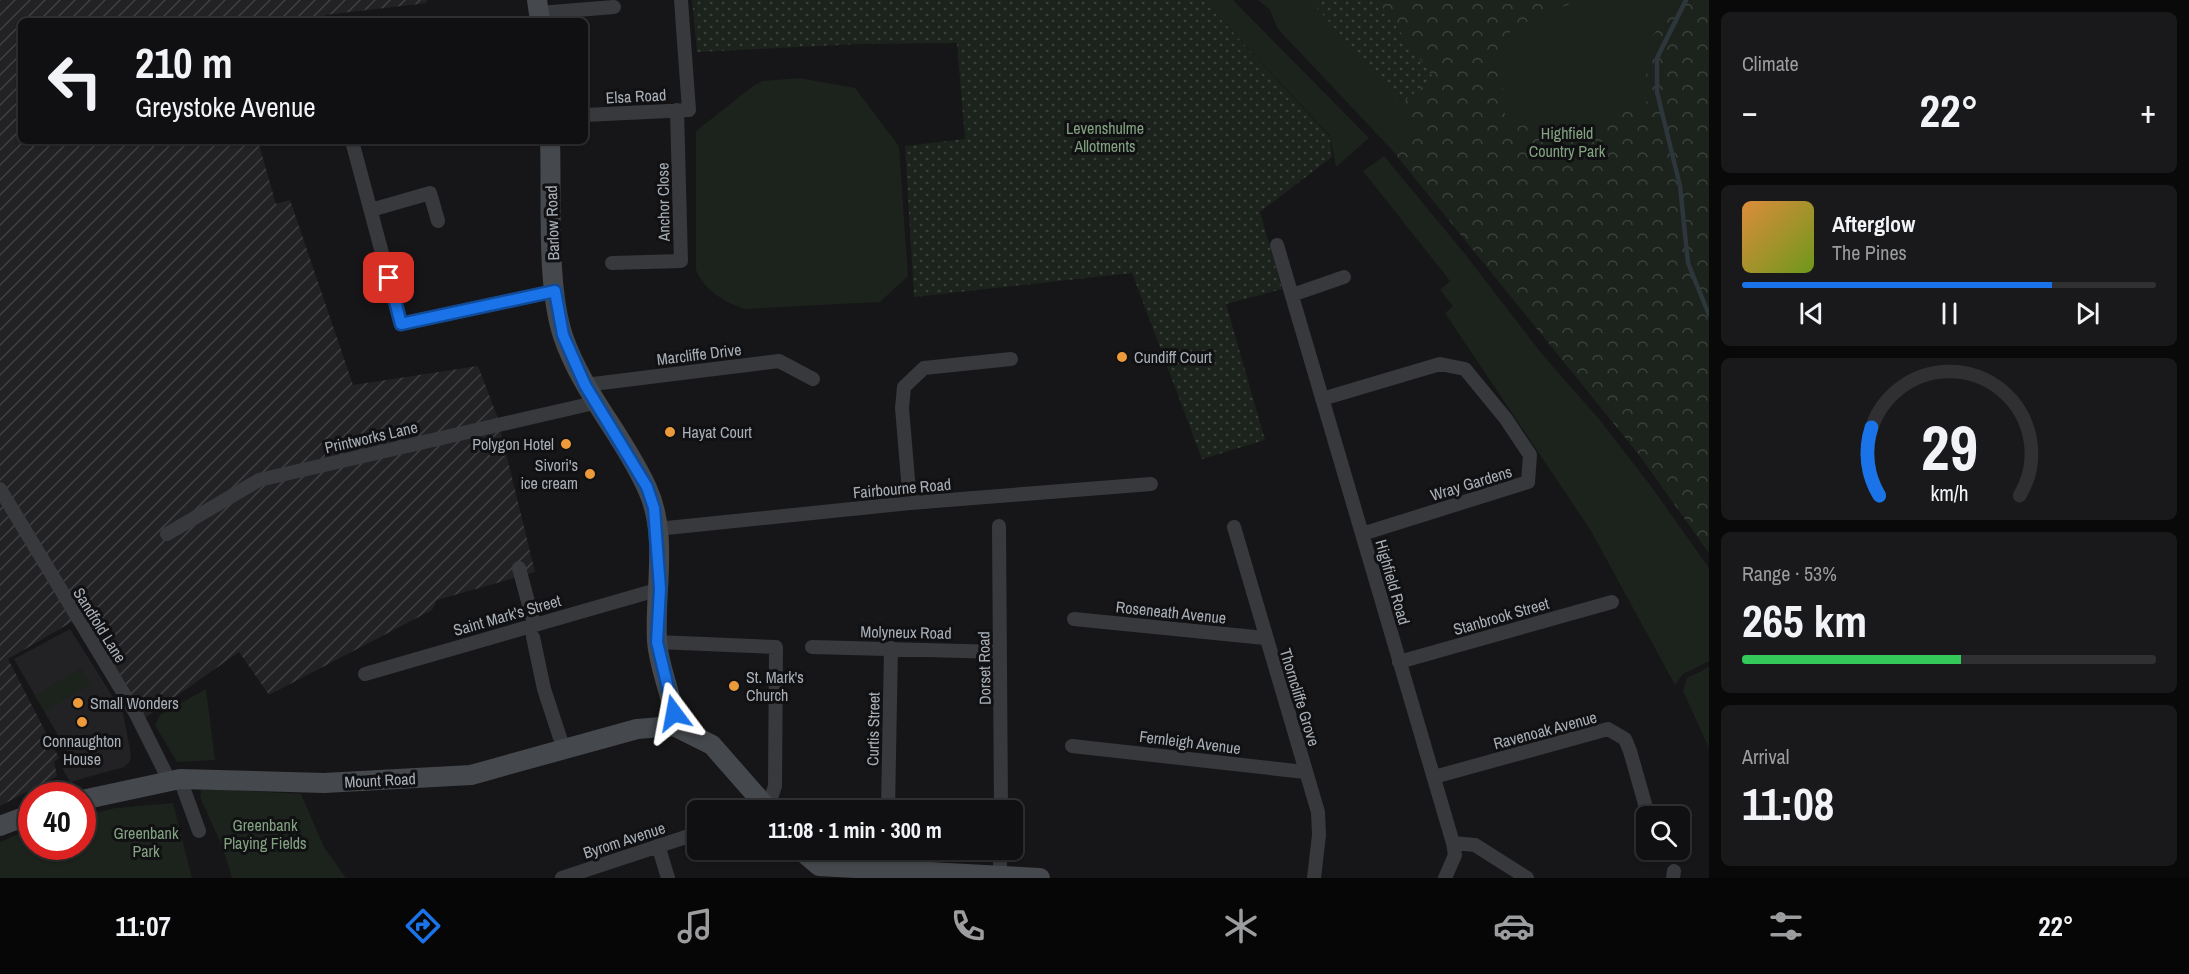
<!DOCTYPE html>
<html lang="en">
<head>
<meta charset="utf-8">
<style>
	body { margin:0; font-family:"Archivo Narrow",sans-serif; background:#19191b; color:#f1f3f6; height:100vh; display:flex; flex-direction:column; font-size:22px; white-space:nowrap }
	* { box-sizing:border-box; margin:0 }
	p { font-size:20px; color:#9c9d9f }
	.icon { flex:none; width:33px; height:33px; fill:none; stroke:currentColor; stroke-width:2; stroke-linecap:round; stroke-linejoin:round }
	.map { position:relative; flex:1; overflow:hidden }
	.sheet { display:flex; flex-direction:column; gap:12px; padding:12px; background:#09090a; width:480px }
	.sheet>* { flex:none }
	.banner { position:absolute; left:18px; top:18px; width:570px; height:126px; border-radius:9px; box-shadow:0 2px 4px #0004,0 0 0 2px #303032; background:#101012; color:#f1f3f6; overflow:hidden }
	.buttons { position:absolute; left:1636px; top:806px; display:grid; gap:12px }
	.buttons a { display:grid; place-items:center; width:54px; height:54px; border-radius:9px; background:#101012; box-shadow:0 2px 4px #0004,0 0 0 2px #303032; font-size:30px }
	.speed { position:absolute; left:18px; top:782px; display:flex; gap:12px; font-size:30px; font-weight:700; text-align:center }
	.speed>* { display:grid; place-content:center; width:78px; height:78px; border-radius:50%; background:#101012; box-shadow:0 2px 4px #0004,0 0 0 2px #303032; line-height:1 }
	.speed .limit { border:9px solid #d22; background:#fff; color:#111 }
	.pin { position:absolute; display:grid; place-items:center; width:51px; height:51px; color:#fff; margin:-26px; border-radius:12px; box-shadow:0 3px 9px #0006 }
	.me { position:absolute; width:66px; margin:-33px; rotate:347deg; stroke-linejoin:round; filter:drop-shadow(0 0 4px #0008) }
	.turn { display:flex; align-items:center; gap:21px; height:126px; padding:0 18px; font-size:27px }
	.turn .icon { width:78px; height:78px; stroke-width:2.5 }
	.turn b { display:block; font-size:42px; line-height:51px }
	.big { font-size:45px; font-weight:700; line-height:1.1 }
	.sheet .tile { flex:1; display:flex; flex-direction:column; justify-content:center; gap:9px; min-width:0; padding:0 21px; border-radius:9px; background:#19191b }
	.sheet .dial { align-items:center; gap:0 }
	.dial svg { height:156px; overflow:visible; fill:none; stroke:#303032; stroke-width:7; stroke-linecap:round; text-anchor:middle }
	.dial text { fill:#f1f3f6; stroke:none }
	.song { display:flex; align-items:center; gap:18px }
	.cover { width:72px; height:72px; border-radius:9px; background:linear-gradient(135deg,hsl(30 70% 55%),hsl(80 70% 35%)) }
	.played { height:6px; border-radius:3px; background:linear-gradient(90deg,#1a73e8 75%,#303032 75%) }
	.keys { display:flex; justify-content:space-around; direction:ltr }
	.heat { display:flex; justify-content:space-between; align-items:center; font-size:33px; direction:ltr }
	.charge { height:9px; border-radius:4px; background:linear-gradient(90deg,#34c759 53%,#303032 0) }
	.trip { position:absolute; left:687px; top:800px; width:336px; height:60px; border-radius:9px; background:#101012; box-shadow:0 2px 4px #0004,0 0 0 2px #303032; font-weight:700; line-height:60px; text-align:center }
	.tabs { display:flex; height:96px; justify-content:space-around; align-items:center; background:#060607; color:#9c9d9f }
	.tabs .icon { width:42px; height:42px }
	.tabs .current { color:#1a73e8 }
	.tabs b { font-size:27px; color:#f1f3f6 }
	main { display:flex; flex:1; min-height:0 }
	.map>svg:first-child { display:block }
</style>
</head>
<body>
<main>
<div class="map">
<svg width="1709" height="878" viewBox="0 0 1709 878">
	<defs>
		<pattern id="industrial-furrows" width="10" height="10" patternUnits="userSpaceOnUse" patternTransform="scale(1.5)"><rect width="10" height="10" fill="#222225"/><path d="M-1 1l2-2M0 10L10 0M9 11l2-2" fill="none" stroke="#3f4042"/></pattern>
		<pattern id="forest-crowns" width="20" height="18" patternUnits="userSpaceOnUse" patternTransform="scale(1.5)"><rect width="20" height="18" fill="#1c221c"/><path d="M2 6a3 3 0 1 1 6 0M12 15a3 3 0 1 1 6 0" fill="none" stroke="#3a403b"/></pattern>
		<pattern id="garden-dots" width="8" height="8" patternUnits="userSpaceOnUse" patternTransform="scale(1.5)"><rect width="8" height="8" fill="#1c221c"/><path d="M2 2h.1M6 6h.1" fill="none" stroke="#3a403b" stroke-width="1.8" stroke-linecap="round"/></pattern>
	</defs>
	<rect width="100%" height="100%" fill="#161618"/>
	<path fill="#222225" d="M70,629L123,713L131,755L130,761L124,767L70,782L61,766L70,756L14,659Z"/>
	<path fill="url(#industrial-furrows)" d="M0,0H427V3L325,15V21H21V141H258L276,204L290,200L353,385L478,366L497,416L535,572L437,600L432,610L269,695L239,652L145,718L77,619L8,659L59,758L54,762L57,776L0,806Z"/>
	<path fill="#1c221c" d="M1203,0H1233L1369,138L1336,167L1330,136Z
		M1258,0H1709V553L1640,456L1392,150L1277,28L1270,10Z
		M799,78L855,88L899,146L908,276L880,302L745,309C724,302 705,291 696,270V131L753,86L763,81Z
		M1384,156L1465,254L1542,354L1599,419L1651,486L1709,568V661L1683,674L1675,685L1591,531L1445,313L1453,306L1440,290L1450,281L1363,171Z
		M1709,667V748L1683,691L1687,678Z
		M80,668L92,684L44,711L35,696Z
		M206,689L215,760L177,762L155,725L160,715Z
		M217,789L301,794L324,847L346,878H232L222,846L200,797L201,790Z
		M173,803L192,878H0V842L28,830L31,829L32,846H82L83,816L115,808Z"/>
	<path fill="url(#forest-crowns)" d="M1377,0H1582L1538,15L1499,39L1506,128L1540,123L1586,145L1626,110L1648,101L1645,57L1654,34L1675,0H1709V553L1640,456L1392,150L1416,133L1401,104L1433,77Z"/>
	<path fill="url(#garden-dots)" d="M692,0H1203L1330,137L1332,157L1260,212L1282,289L1226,304L1265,440L1202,459L1132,273L914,297L905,146L965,139L957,43L860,44L697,52Z
		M1310,0H1377L1433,77L1401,104Z"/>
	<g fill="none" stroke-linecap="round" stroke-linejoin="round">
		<path stroke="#2c363b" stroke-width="4.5" d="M1686,0L1657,58V92L1680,186L1688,263L1709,315"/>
		<path stroke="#37393d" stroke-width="14" d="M539,13L614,7
			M585,115L689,110L681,0
			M352,141L401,324L555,291
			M371,210L430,193L438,221
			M1277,245L1453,843L1455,855L1445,878
			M612,263L681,261L677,110
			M1292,295L1344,277
			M585,385L779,361L813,379
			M1322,399L1440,364L1465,369L1506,419L1530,455L1528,482L1362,534
			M0,489L136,714L169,780
			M910,503L902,408L904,387L924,368L1011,359
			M999,526L1001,810
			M1234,527L1318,812L1319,835L1314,878
			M657,529L910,503L1151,484
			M167,534L259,480L594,403
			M519,568L534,624
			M1074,619L1265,638
			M533,637L544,689L564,750
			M657,642L776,647L775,786L771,798L759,810
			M812,647L1000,652
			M1399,662L1612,602
			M365,674L660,589
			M1072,746L1305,772
			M1434,777L1608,729L1625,739L1630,751L1647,811
			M180,779L199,831
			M888,810L891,648
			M1453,843L1475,845L1527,878
			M658,845L668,878
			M887,869L888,849
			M1000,875V849
			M562,878L698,833
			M1673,878L1674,871"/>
		<path stroke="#45484c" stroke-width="20" d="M537,0L540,21
			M550,141C552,197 546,285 563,336C582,392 623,435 647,488C669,535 654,592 657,641C659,671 674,696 674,726
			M82,800L180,779L324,783L471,775L637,729L674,726L712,745L769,810
			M0,826L32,814
			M799,849L819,866L1040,878"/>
	</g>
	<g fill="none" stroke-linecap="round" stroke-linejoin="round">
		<defs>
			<path id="route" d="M389,278L401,324L555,291L563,335L585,385L647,487L654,508L660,589L657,642L674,713"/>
		</defs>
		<use href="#route" stroke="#114b97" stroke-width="15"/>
		<use href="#route" stroke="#1a73e8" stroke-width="10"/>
	</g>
	<g fill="#ec9a3a" stroke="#111113" stroke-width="2">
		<circle cx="1122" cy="357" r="6"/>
		<circle cx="670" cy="432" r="6"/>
		<circle cx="566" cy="444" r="6"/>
		<circle cx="590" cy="474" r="6"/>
		<circle cx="734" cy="686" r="6"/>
		<circle cx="78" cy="703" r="6"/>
		<circle cx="82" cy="722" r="6"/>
	</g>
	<g text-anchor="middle" stroke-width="6" stroke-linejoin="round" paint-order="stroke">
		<g font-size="16" fill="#a8afb7" stroke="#111113">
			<text transform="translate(636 96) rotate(-3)" y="6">Elsa Road</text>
			<text transform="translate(663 202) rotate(-91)" y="6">Anchor Close</text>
			<text transform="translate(552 223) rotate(-92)" y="6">Barlow Road</text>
			<text transform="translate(699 354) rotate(-7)" y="6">Marcliffe Drive</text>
			<text transform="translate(371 437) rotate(-13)" y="6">Printworks Lane</text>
			<text transform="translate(1471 483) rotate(-17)" y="6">Wray Gardens</text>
			<text transform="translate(902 488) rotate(-5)" y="6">Fairbourne Road</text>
			<text transform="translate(1393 582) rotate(74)" y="6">Highfield Road</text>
			<text transform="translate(1171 612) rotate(6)" y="6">Roseneath Avenue</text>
			<text transform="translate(507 615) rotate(-16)" y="6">Saint Mark's Street</text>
			<text transform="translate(1501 616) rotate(-16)" y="6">Stanbrook Street</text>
			<text transform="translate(100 625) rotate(58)" y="6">Sandfold Lane</text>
			<text transform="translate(906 632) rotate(1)" y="6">Molyneux Road</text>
			<text transform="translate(984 668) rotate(-91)" y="6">Dorset Road</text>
			<text transform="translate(1300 697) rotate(73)" y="6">Thorncliffe Grove</text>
			<text transform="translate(873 729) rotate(-89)" y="6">Curtis Street</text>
			<text transform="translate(1545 730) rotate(-15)" y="6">Ravenoak Avenue</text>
			<text transform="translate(1190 742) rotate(7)" y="6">Fernleigh Avenue</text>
			<text transform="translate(380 780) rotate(-3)" y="6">Mount Road</text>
			<text transform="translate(624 840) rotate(-18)" y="6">Byrom Avenue</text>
		</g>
		<g font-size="16" fill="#82a280" stroke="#111113">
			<text x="1105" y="134">Levenshulme<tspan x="1105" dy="18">Allotments</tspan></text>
			<text x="1567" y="139">Highfield<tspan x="1567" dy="18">Country Park</tspan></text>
			<text x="265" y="831">Greenbank<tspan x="265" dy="18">Playing Fields</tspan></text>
			<text x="146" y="839">Greenbank<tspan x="146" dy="18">Park</tspan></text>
		</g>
		<g font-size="16" fill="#a8afb7" stroke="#111113" text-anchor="start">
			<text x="1134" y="363">Cundiff Court</text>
			<text x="682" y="438">Hayat Court</text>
			<text x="554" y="450" text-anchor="end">Polygon Hotel</text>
			<text x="578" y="471" text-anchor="end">Sivori's<tspan x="578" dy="18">ice cream</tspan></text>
			<text x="746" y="683">St. Mark's<tspan x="746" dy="18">Church</tspan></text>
			<text x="90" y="709">Small Wonders</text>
			<text x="82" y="747" text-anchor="middle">Connaughton<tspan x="82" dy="18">House</tspan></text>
		</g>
	</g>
</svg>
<div class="buttons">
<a><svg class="icon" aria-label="search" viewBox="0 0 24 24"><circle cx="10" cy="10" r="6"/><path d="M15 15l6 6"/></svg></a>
</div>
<div class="speed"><div class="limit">40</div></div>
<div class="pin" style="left:389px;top:278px;background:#d93025"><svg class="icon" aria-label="arrive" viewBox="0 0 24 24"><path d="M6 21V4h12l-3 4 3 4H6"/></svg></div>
<svg class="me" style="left:674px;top:713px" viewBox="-20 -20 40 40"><path d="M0-17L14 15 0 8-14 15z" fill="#1a73e8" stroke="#fff" stroke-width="4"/></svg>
<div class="trip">11:08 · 1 min · 300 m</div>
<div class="banner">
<div class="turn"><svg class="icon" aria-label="left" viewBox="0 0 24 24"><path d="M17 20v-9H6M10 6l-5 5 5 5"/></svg><div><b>210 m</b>Greystoke Avenue</div></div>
</div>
</div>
<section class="sheet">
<div class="tile"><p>Climate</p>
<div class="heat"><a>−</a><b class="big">22°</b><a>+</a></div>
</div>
<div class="tile">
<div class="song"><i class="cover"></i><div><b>Afterglow</b><p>The Pines</p></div></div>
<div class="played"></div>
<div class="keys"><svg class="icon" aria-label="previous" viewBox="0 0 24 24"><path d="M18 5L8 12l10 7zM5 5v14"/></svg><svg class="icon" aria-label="pause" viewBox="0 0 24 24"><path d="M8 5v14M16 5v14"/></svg><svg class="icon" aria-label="next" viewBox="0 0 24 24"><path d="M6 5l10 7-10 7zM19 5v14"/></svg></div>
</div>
<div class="tile dial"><svg viewBox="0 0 100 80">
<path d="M14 69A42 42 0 1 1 86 69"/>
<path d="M14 69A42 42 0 0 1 10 34" stroke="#1a73e8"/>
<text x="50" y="56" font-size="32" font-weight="700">29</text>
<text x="50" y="72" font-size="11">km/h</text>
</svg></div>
<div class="tile"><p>Range · 53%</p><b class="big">265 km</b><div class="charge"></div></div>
<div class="tile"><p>Arrival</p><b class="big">11:08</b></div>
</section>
</main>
<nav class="tabs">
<b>11:07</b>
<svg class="icon current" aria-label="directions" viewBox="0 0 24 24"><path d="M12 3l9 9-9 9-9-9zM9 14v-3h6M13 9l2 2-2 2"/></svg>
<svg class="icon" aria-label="music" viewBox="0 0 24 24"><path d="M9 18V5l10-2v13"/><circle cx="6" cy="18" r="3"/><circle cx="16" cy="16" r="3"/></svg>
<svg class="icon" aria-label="phone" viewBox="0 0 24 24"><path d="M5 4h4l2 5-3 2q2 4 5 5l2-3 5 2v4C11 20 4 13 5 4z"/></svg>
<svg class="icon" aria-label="climate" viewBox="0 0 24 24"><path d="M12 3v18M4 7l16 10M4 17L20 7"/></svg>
<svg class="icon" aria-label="car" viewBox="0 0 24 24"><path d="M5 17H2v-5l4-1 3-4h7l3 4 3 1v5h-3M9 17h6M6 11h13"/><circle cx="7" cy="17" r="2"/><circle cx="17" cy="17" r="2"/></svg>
<svg class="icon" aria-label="filters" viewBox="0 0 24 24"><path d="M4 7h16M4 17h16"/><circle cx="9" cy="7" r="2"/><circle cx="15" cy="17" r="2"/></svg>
<b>22°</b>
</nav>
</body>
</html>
